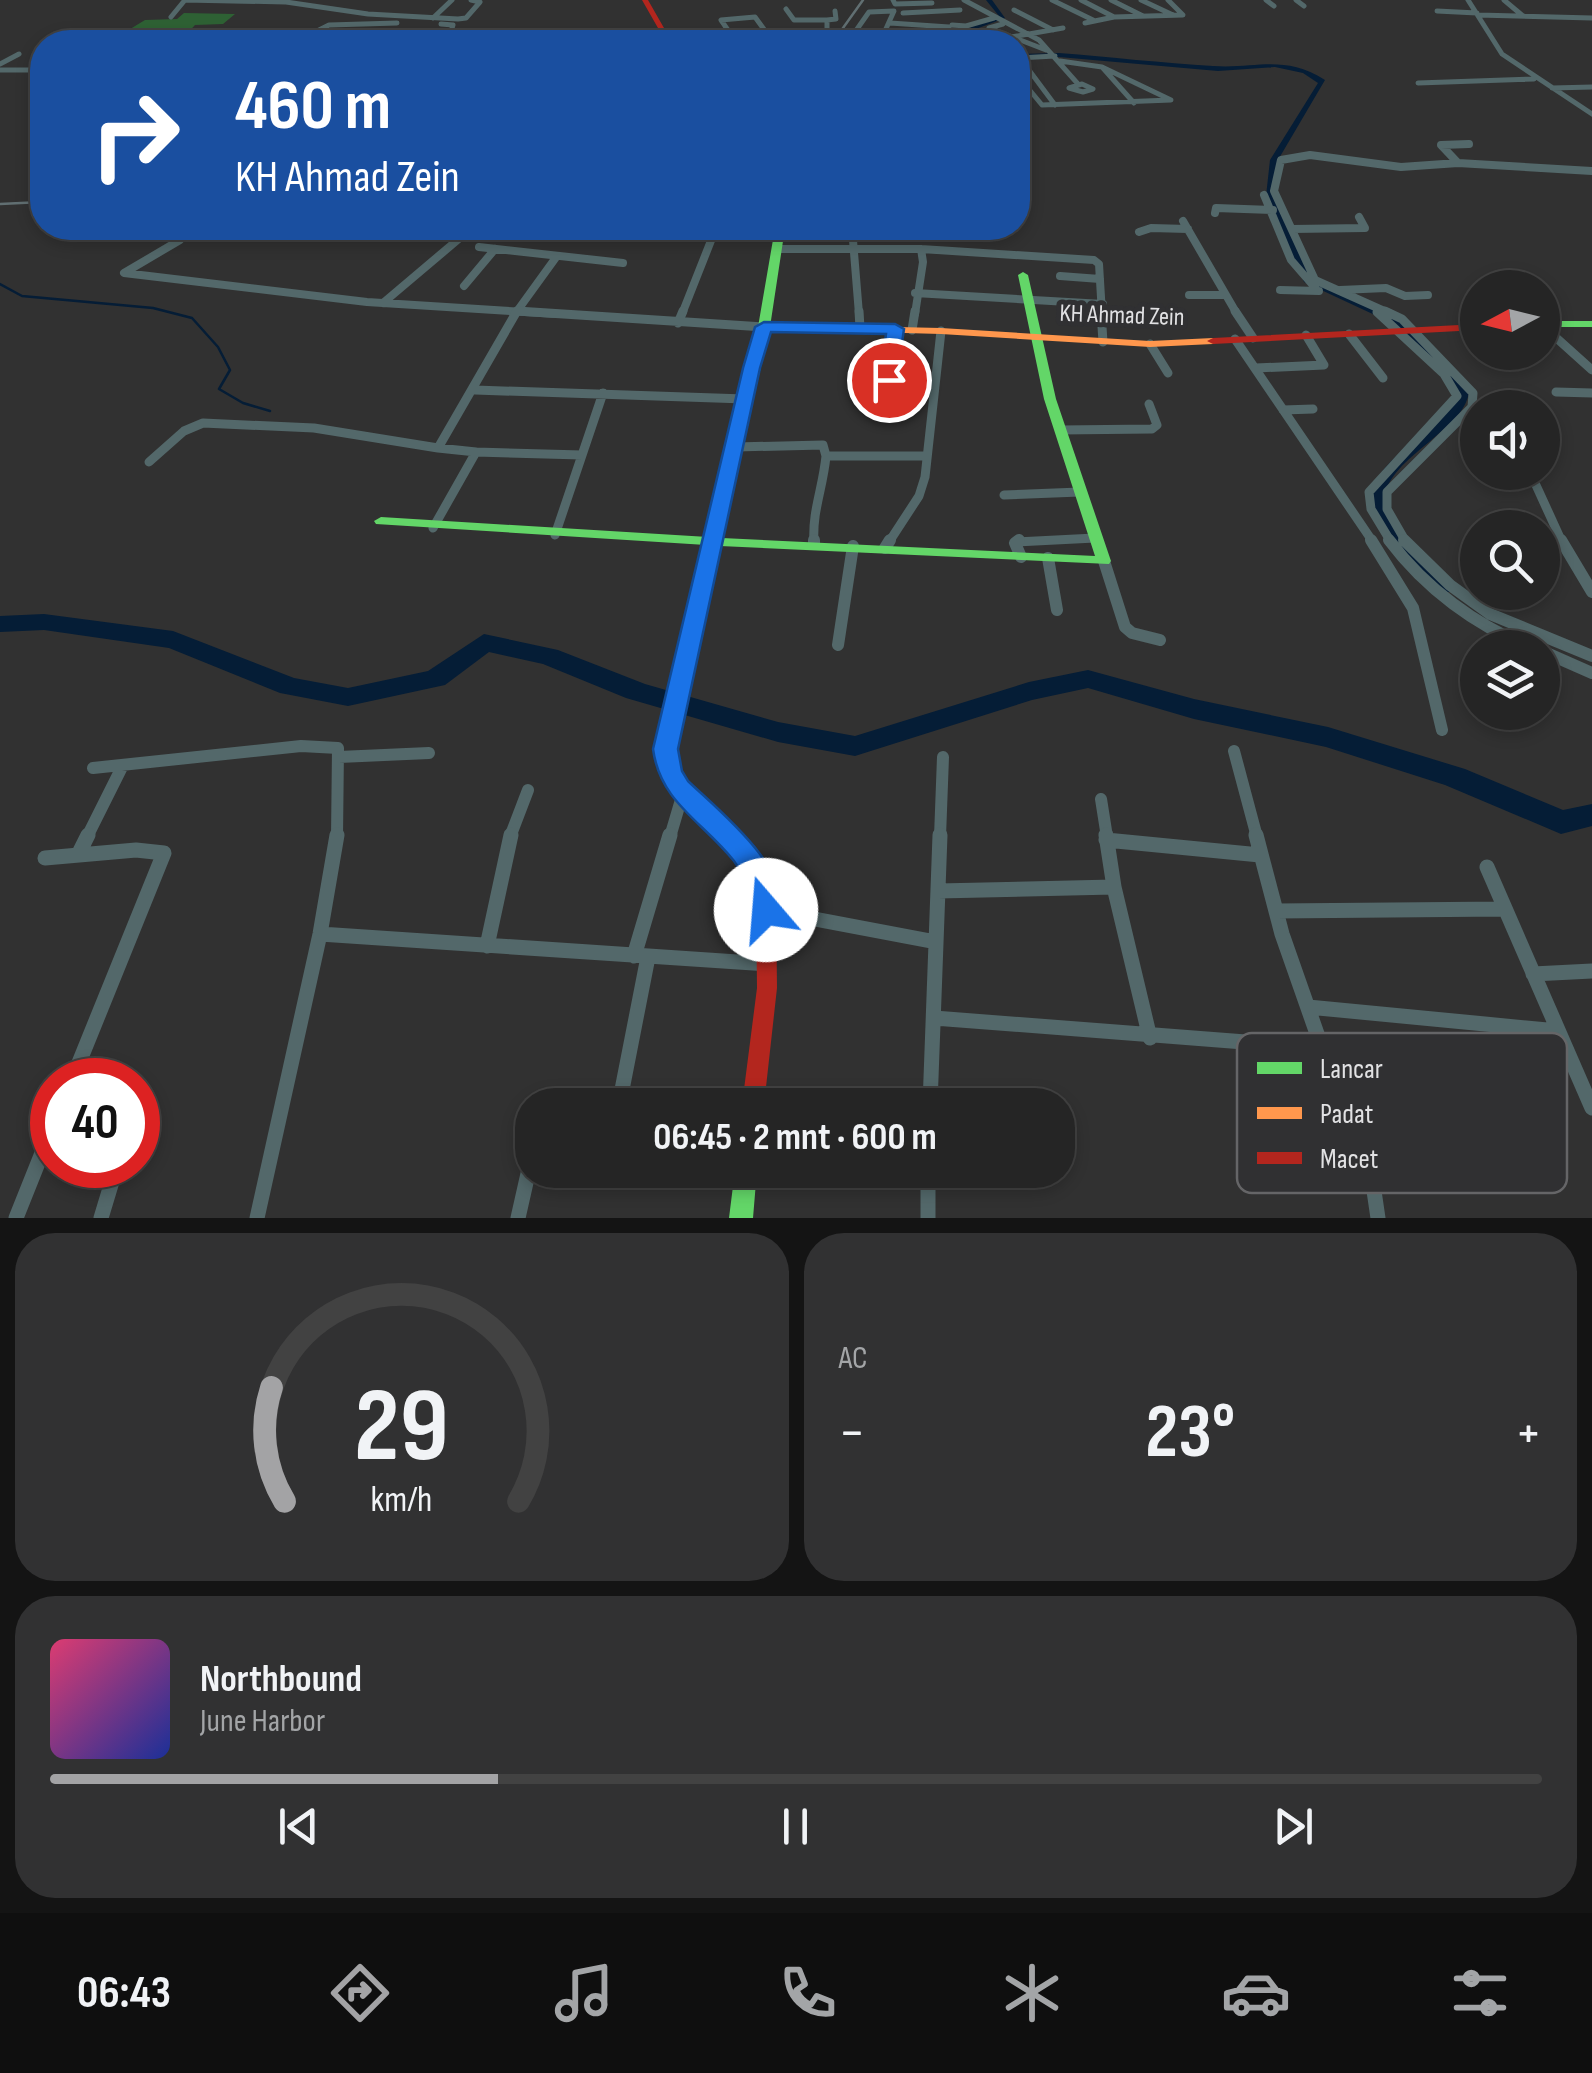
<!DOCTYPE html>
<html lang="id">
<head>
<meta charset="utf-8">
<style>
	body { margin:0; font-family:"Sofia Sans Condensed",sans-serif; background:#313132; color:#f1f3f6; height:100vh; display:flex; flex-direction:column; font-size:38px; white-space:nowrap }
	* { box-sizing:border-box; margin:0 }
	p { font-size:32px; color:#a3a5a7 }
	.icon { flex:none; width:55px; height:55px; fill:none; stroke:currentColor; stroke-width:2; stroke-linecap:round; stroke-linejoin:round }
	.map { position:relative; height:1218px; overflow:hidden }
	.sheet { display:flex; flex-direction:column; gap:15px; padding:15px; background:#141414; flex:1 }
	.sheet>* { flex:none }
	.guide { position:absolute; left:30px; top:30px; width:1000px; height:210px; border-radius:40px; box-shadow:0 5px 15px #0003,0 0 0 2px #424242; background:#1a4fa0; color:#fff; overflow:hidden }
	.needle { width:65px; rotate:263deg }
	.tools { position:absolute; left:1460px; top:270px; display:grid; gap:20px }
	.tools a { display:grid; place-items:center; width:100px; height:100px; border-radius:50%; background:#252525; box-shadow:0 5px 15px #0003,0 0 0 2px #424242; font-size:50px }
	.speed { position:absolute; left:30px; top:1058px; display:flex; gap:20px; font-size:50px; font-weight:700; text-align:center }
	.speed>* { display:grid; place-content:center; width:130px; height:130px; border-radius:50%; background:#252525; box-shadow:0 5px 15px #0003,0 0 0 2px #424242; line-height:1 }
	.speed .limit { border:15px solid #d22; background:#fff; color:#111 }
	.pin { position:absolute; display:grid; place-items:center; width:85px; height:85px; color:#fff; margin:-42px; border:5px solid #fff; border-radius:50%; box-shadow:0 2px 10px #0007 }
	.me { position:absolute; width:110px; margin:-55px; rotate:342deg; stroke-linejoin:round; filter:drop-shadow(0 0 8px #0008) }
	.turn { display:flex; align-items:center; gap:35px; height:210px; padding:0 40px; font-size:45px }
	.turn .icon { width:130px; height:130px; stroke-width:2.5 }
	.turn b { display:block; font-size:70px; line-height:85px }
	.big { font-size:75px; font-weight:700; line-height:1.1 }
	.sheet .widget { flex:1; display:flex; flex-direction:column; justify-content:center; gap:15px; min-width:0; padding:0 35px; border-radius:40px; background:#313132 }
	.sheet .dial { align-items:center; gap:0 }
	.dial svg { height:260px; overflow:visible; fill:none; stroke:#424242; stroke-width:7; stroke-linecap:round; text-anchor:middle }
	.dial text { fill:#f1f3f6; stroke:none }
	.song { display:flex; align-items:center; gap:30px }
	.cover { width:120px; height:120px; border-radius:15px; background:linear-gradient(135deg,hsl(340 70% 55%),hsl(230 70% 35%)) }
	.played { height:10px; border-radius:5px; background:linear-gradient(90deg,#a3a3a5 30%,#424242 30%) }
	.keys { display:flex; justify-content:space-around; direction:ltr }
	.heat { display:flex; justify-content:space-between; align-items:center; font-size:55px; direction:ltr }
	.sheet .tiles { flex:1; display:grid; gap:15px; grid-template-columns:1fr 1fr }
	.widget:last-child { grid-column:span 2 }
	.trip { position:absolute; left:515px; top:1088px; width:560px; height:100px; border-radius:40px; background:#252525; box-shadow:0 5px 15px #0003,0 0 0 2px #424242; font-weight:700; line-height:100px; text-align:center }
	.tab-bar { display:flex; height:160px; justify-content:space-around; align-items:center; background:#0f0f0f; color:#a3a5a7 }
	.tab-bar .icon { width:70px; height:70px }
	.tab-bar .selected { color:#a3a3a5 }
	.tab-bar b { font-size:45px; color:#f1f3f6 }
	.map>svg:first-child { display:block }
</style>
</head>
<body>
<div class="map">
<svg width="1592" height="1218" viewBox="0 0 1592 1218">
	<rect width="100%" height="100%" fill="#313131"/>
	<path fill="#2e6134" d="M184,13L235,14L223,24L195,25L182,39L117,37L145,20L177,19Z"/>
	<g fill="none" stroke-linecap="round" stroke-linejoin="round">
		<path stroke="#051d36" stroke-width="2.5" d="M0,284L22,296L153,308L192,318L218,347L230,370L219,389L243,403L270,411"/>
		<path fill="#051d36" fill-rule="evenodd" d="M986,0H992L1005,18L968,32L958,42H952L964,30L999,16Z
			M1059,53C1110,57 1162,63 1213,66C1257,69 1283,54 1325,80L1278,160L1276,196L1312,278L1400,319L1469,393C1465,412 1450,424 1436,436C1419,451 1397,466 1387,487C1371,523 1428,566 1453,586L1455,589L1453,592H1443C1420,574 1363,528 1371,494C1377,469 1403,450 1422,435C1436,423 1452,412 1457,394L1392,323L1304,282L1266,196L1270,160L1318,83L1303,73L1275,67L1218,71L1059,57L1018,58V54Z"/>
		<path fill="#051d36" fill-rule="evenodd" d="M44,614L173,631L294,678L348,688L428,671L484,634L558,650L645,684L778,722L855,736L1029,682L1088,670L1194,699L1328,727L1465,769L1563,810L1592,804V826L1561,834L1445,785L1326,747L1194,719L1088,688L1032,700L855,756L778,742L626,698L543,664L489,652L445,685L348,706L280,693L169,648L44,630L0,632V616Z"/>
		<path stroke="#53686a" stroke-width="5" d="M893,0L895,4L932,3
			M964,0L1039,40L1078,84
			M1052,0L1093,20
			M1081,0L1114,17
			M1111,0L1143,16
			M1141,0L1173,15
			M1266,0L1274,6
			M1296,0L1304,6
			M1468,0L1502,54L1592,114
			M1504,0L1523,16
			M1014,10L1053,30
			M1437,11L1477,13
			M903,13L960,10
			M1478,15L1592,18
			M171,17L185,0L286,2L368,14L458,19L466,18L480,2L471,0
			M433,18L452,0
			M827,20L836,19L835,11
			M890,23L949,27
			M1085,23L1114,17L1183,15L1168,0
			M1003,24L989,28L1046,50
			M952,25L966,26L994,18
			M317,31L329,25L397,23
			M852,37L887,38
			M901,39L887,38L938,42
			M269,42L283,31H417
			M365,42L449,38L453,25L441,24
			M735,42L820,38L827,32V20H794L786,9
			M736,42L721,20L755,17L771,39
			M848,42L869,12L894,11L880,42
			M983,42L1063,28
			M1018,58L1055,56
			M1020,58L1055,105
			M1060,61L1102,67L1134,103
			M0,64L19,54
			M0,70H42
			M1018,76L1042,105L1171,100L1102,67
			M1418,83L1534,79
			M1082,84L1093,89L1083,92L1069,88Z
			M1552,88L1592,87"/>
		<path stroke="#53686a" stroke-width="8" d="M1469,144L1441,145L1458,163L1592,171
			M1264,195L1291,260L1317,290
			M1215,213L1216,208L1273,210
			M1183,221L1237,314
			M174,228L165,235L180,240L124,273L367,302L557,314
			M852,228L859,314
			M1292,229L1365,228L1359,217
			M1139,232L1151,228L1188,229
			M479,247L623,263
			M777,249H921L1094,260L1099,264L1102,314
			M1060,276L1100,279
			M464,286L495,249
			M1280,290L1319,291
			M1340,290L1386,288L1405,296L1428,295
			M915,293L1103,304
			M1189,295H1224
			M383,303L461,237
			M515,314L557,256
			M682,314L716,228
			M915,314L923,262L921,249
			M1391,314L1315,280L1274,191L1281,160L1310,155L1401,167L1458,163"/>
		<path stroke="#53686a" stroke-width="9" d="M517,311L764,327
			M859,311L860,328
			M1101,311L1103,342
			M1235,311L1253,338
			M1385,311L1402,319L1473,393L1472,407L1387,492V509L1406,542
			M1377,312L1444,374L1457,396L1369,492L1371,509L1391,542
			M678,323L683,311
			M1542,325L1592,370
			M912,330L915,311
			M1349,334L1383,378
			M1235,339L1373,542
			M1150,344L1168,373
			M1256,368L1324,365L1306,335
			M889,380L895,329
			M475,390L745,399
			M1556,392L1592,393
			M1283,410L1313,409
			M1060,430L1152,429L1157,425L1149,404
			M736,447L823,445L826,456H925
			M476,452L582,455
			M149,462L184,431L203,423L314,428L438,448
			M1530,472L1562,542
			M1004,495L1080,492
			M433,528L476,452L438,448L517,311
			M555,535L603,393
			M814,542C812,511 823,488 826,456
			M889,542L919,496L925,477L941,331
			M1016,542L1095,538"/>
		<path stroke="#53686a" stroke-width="12" d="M814,540V544
			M1019,540L1015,543L1021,557
			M1371,540L1413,608L1442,730
			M1389,540C1425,588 1476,626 1532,648
			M1404,540L1450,585L1490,614L1592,656
			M1561,540L1592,592
			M885,548L890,540
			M1048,558L1057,610
			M1104,561L1125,627L1132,633L1160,640
			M838,645L853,546
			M1542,651L1592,673
			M1234,751L1257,837
			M339,757L429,753
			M93,768L301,746L338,748L337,837
			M1101,799L1107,837
			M87,837L123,765
			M510,837L528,790
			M670,837L683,793
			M940,837L943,757"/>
		<path stroke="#53686a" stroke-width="15" d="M1256,835L1282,934L1322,1048
			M1106,840L1260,855
			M78,855L88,835
			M45,858L136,850L164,853L72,1080
			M1487,867L1592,1108
			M1114,887L1150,1038
			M938,891L1114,887L1106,835
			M767,910L936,942
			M1276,911L1505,909
			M320,934L767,964
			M487,946L511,835
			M634,956L670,835
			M1533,974L1592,971
			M1308,1007L1558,1031
			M934,1018L1322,1048L1347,1066L1359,1089L1378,1218
			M619,1105L648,957
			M930,1105L940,835
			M928,1170V1218
			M16,1218L52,1128
			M101,1218L117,1165
			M257,1218L320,934L337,835
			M518,1218L532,1156"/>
		<path fill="#63d668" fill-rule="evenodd" d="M775,228H785L770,327L722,538L1095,556L1044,399L1018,275L1023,272L1028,275L1056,399L1111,561L1109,564L720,546L709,591L702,596L695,591L706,545L376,524L374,521L381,517L708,537L758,327Z
			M1542,321H1592V327H1542Z
			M735,1170H757L753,1218H729Z"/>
		<path fill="#ff974d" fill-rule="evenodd" d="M764,324L941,328L1150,341L1213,338L1219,341L1213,344L1150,347L941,334L760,329V325Z"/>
		<path fill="#b3261e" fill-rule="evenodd" d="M642,0H648L672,42H666Z
			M1478,324V330L1213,344L1207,341L1213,338Z
			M702,586L709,591L673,749L688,785L757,854L776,898L777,988L764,1105H742L757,988L756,898L742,863L675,794L657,749L695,591Z"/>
		<path stroke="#616f72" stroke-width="2.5" d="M833,42L863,0
			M0,204L42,202"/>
	</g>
	<path fill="#1a73e8" stroke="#114b97" stroke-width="2.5" d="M764,322L895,324L904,329L896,384H883L880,380L886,334L771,332L760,368L678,749L682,771L688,781C716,808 799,874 777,918L766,922L756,918C746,899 748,879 734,861C702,821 660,802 653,749L743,368L755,327Z"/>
	<g text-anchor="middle" stroke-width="10" stroke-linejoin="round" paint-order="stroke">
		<g font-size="25" fill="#e1e1e3" stroke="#303032">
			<text transform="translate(1122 314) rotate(2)" y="9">KH Ahmad Zein</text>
		</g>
	</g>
	<rect x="1237" y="1033" width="330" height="160" rx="15" fill="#303032" stroke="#656567" stroke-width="2.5"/>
	<rect x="1257" y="1062" width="45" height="12" fill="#63d668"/>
	<rect x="1257" y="1107" width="45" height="12" fill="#ff974d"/>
	<rect x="1257" y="1152" width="45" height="12" fill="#b3261e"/>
	<g font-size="28" fill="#e1e1e3">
		<text x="1320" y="1078">Lancar</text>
		<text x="1320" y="1123">Padat</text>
		<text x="1320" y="1168">Macet</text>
	</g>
</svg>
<div class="tools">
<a><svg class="needle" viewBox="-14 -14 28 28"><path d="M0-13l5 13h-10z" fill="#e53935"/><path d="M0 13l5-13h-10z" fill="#a3a5a7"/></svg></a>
<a><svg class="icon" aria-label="sound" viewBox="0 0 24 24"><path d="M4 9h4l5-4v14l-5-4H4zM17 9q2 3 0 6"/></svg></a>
<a><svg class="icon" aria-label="search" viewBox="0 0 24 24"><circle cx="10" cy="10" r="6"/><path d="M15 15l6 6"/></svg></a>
<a><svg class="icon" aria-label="layers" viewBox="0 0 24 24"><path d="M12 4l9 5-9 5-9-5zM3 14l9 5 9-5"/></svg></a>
</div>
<div class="speed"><div class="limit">40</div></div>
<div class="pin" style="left:889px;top:380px;background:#d93025"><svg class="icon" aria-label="arrive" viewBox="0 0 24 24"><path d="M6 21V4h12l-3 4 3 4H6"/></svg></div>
<svg class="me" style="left:766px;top:910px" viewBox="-20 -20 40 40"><circle r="19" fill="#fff"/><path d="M0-13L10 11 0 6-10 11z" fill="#1a73e8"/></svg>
<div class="trip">06:45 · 2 mnt · 600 m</div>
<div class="guide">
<div class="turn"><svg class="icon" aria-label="right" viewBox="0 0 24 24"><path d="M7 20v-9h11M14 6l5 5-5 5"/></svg><div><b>460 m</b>KH Ahmad Zein</div></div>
</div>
</div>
<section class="sheet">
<div class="tiles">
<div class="widget dial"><svg viewBox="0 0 100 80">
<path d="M14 69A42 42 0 1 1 86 69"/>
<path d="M14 69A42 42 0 0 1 10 34" stroke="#a3a3a5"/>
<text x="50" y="56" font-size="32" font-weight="700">29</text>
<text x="50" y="72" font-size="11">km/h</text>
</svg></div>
<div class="widget"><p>AC</p>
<div class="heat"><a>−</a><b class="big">23°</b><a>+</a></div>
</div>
<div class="widget">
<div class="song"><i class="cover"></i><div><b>Northbound</b><p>June Harbor</p></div></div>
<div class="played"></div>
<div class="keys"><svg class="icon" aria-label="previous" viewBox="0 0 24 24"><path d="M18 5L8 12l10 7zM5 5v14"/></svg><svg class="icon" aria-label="pause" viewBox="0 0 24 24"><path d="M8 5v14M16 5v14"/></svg><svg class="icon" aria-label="next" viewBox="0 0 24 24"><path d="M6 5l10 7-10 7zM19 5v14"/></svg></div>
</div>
</div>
</section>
<nav class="tab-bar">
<b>06:43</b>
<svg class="icon selected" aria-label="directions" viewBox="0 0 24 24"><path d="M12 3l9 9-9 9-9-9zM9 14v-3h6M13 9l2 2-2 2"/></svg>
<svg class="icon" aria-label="music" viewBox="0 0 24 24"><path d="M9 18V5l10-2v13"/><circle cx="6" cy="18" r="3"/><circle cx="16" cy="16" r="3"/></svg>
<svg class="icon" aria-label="phone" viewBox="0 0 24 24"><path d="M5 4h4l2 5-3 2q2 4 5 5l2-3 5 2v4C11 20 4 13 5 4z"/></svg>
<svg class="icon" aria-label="climate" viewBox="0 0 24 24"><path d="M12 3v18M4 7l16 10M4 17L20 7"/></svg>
<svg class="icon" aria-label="car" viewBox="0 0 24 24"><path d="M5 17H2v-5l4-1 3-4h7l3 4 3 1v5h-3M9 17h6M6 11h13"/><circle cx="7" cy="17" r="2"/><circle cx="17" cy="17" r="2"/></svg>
<svg class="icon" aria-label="filters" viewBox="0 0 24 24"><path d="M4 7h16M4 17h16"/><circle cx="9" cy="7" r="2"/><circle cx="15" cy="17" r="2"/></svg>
</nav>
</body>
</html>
